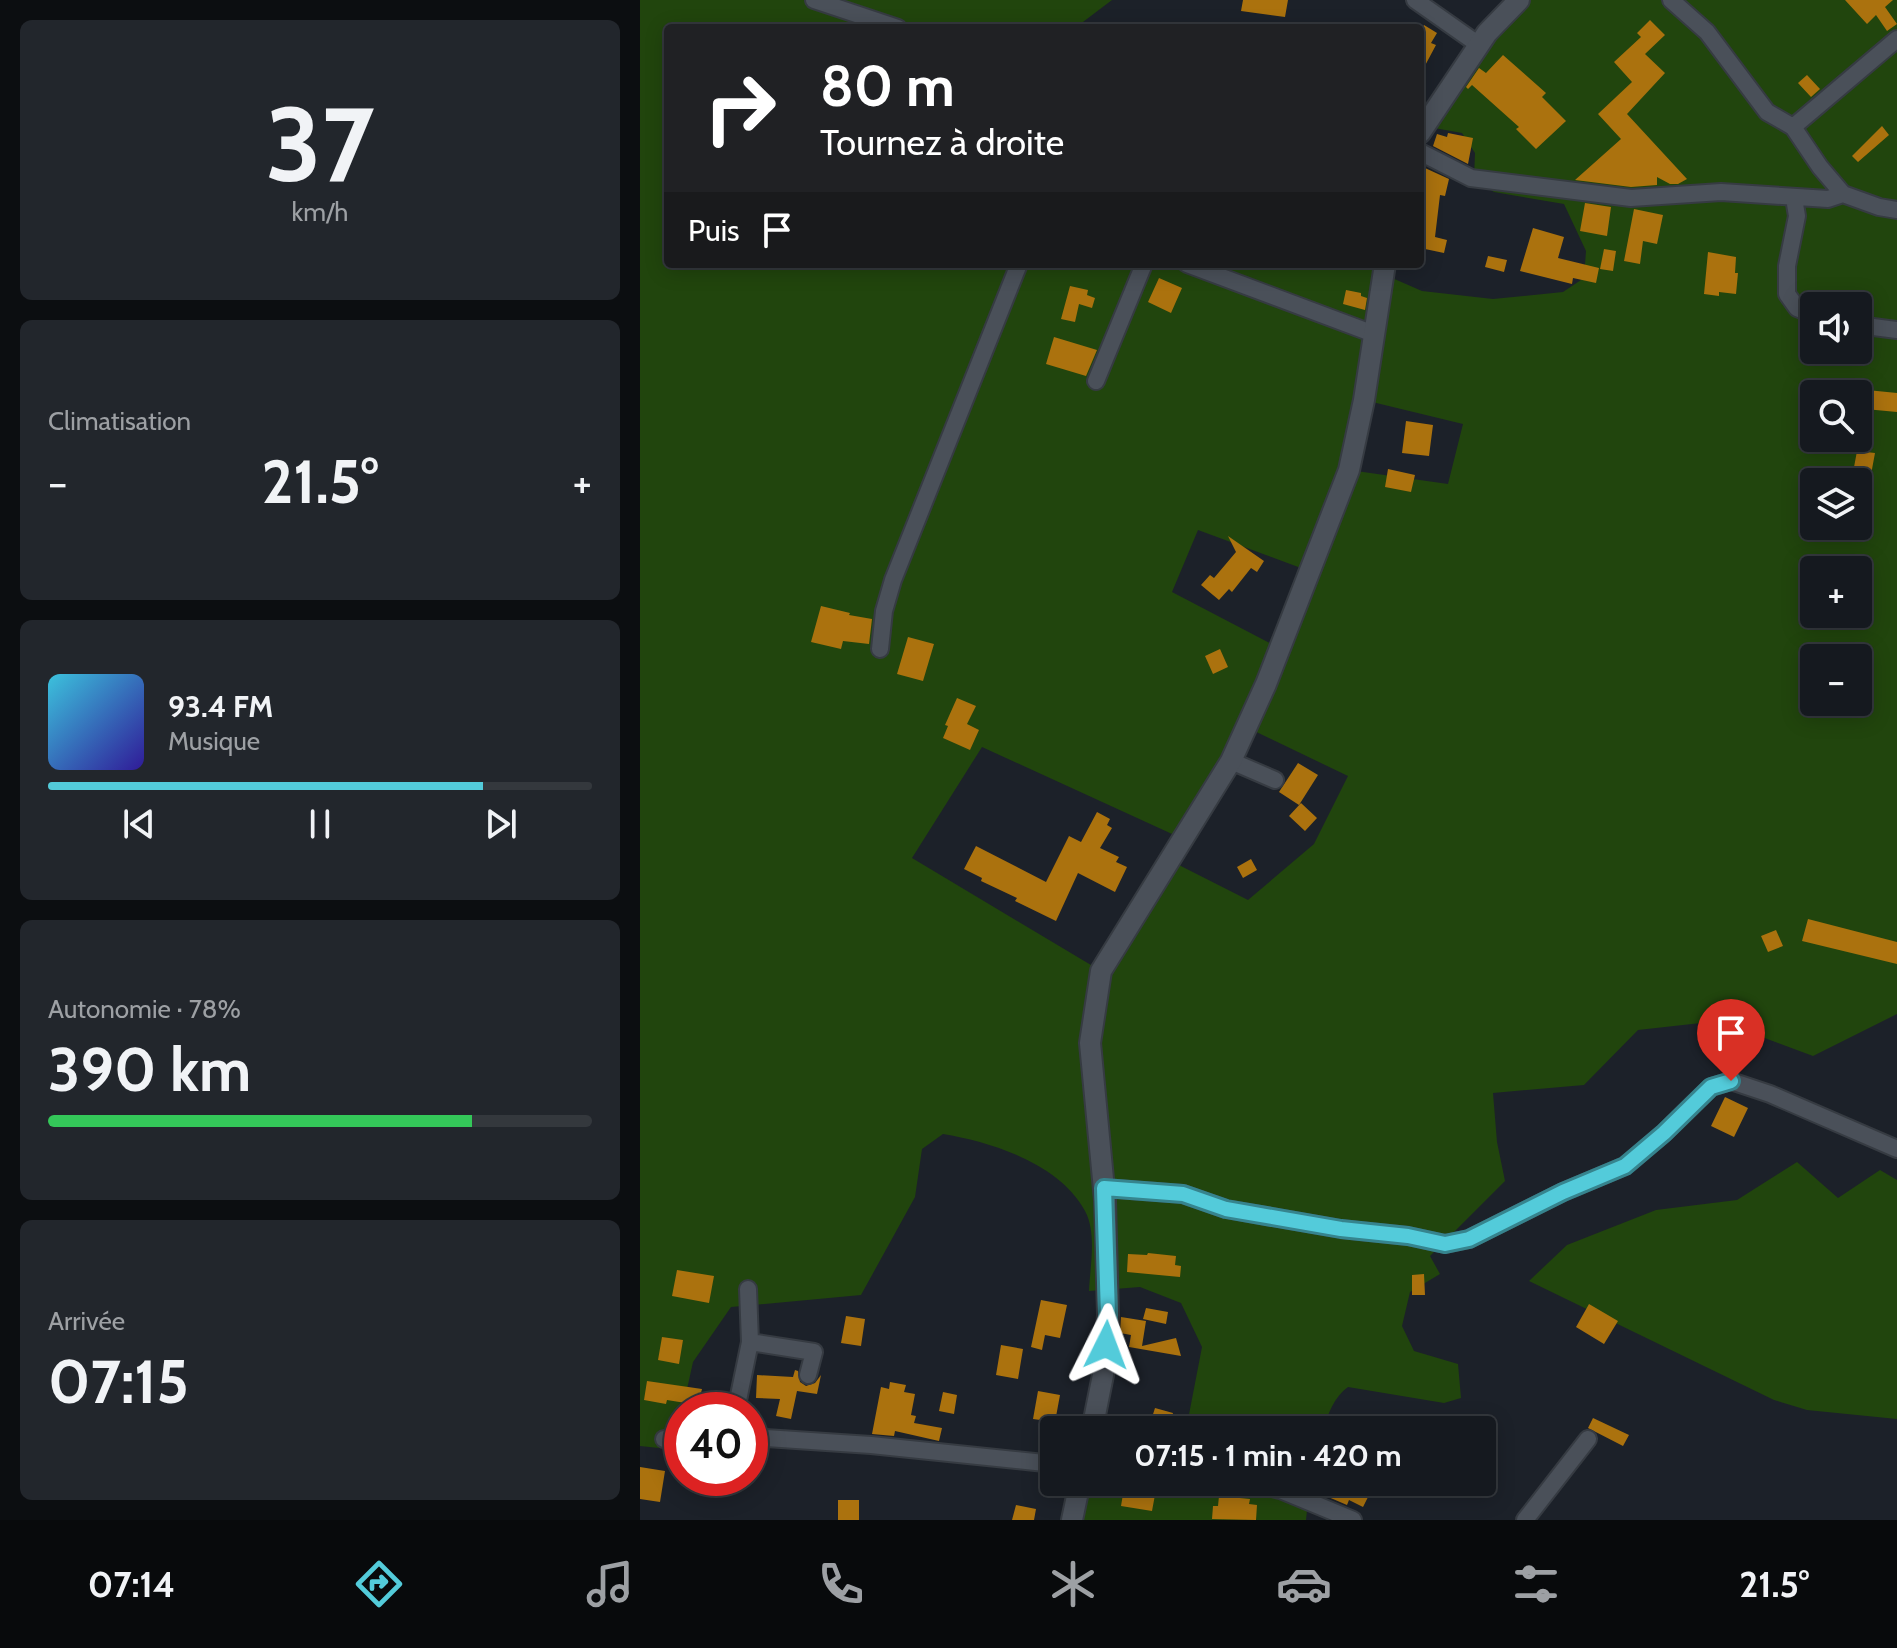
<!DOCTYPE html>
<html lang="fr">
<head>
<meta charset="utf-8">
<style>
	body { margin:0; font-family:Cabin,sans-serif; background:#22262c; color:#f1f3f6; height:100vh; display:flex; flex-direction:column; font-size:30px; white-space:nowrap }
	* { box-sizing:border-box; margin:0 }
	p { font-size:26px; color:#9da0a4 }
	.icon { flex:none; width:44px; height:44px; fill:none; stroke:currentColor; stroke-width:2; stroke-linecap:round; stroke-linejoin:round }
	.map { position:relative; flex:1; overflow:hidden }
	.details { display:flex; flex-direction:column; gap:20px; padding:20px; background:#0c0e11; width:640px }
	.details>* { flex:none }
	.top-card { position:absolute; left:24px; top:24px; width:760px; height:244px; border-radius:8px; box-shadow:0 4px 20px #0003,0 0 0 2px #34383d; background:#202124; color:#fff; overflow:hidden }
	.fabs { position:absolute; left:1160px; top:292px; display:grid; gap:16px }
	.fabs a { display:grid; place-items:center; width:72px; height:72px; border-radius:8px; background:#15191f; box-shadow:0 4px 20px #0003,0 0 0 2px #34383d; font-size:40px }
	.speed { position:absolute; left:24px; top:1392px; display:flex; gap:16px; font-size:40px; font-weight:700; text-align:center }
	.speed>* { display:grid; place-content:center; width:104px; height:104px; border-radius:50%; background:#15191f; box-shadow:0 4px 20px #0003,0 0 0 2px #34383d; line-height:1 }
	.speed .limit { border:12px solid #d22; background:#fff; color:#111 }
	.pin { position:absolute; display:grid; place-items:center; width:68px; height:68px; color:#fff; margin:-82px -34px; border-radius:50% 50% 50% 0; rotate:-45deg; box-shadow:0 0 8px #0007 }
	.pin .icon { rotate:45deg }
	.me { position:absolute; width:88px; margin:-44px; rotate:3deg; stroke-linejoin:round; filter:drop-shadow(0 0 6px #0008) }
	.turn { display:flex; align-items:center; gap:28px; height:168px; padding:0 24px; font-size:36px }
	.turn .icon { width:104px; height:104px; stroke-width:2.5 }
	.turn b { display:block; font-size:56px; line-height:68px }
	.then { display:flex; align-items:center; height:76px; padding:0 24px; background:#0003; gap:16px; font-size:30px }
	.big { font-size:60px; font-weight:700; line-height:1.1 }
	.details .tile { flex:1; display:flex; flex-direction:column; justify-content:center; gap:12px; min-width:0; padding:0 28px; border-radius:12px; background:#22262c }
	.details .dial { align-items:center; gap:0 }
	.dial b { font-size:104px; line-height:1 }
	.song { display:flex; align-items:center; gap:24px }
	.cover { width:96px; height:96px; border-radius:12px; background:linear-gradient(135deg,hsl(190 70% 55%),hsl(250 70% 35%)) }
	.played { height:8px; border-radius:4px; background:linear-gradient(90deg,#53cbda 80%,#34383d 80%) }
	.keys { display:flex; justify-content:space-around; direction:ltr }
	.heat { display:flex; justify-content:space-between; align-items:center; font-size:44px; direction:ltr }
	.charge { height:12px; border-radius:6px; background:linear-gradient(90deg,#34c759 78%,#34383d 0) }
	.trip { position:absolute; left:400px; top:1416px; width:456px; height:80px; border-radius:8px; background:#15191f; box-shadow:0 4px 20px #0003,0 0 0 2px #34383d; font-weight:700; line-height:80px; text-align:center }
	.menu { display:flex; height:128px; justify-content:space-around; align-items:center; background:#080a0c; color:#9da0a4 }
	.menu .icon { width:56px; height:56px }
	.menu .on { color:#53cbda }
	.menu b { font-size:36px; color:#f1f3f6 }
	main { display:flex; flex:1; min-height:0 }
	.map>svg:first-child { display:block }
</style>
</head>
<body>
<main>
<section class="details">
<div class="tile dial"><b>37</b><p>km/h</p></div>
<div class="tile"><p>Climatisation</p>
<div class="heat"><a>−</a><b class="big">21.5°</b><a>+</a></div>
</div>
<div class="tile">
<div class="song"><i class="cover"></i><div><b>93.4 FM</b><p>Musique</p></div></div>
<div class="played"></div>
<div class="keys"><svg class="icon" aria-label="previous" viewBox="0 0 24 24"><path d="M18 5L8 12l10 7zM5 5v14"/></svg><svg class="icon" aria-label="pause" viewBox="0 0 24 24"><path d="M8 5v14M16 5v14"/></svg><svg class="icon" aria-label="next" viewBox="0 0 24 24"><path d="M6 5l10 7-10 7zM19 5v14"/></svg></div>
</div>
<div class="tile"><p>Autonomie · 78%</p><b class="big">390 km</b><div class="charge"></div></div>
<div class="tile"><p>Arrivée</p><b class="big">07:15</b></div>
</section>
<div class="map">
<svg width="1257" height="1520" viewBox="0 0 1257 1520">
	<rect width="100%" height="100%" fill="#1c2129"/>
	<path fill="#21450d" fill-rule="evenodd" d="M0,0H472L435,28H28V264H720L782,291L853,299L923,292L944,278L946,251L924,204L854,192L834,179L835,153L822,133L783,126L881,0H1257V1014L1173,1056L1079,1021L998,1030L944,1085L853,1093L857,1142L865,1181L790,1256L800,1274L770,1292L762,1326L774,1351L818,1364L821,1398L804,1403L708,1387C694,1397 688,1414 683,1430H546L562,1347L541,1303L500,1287L449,1291C450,1267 457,1233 445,1211C420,1164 352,1142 303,1134L282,1149L275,1197L221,1295L91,1307L53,1362L40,1421L31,1443L19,1448L0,1446ZM1174,306H1218V350H1174ZM1174,394H1218V438H1174ZM724,400L823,424L808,484L709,470ZM1174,482H1218V526H1174ZM558,530L669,571L639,648L532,592ZM1174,570H1218V614H1174ZM1174,658H1218V702H1174ZM606,727L708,776L674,844L608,900L531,861L461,971L272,858L342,747L543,839Z
		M1157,1162L1198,1198L1240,1170L1257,1180V1419L1167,1410L1134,1400L889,1281L927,1245L1016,1210L1097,1200Z
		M444,1482H670L666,1520H434Z"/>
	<path fill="#ab720e" d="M603,0H648L645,17L601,11Z
		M1205,0H1253L1245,7L1257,24L1247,31L1236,15L1227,24Z
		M1010,20L1025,35L1005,54L1025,73L987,114L1047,179L1038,184H1030L1017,177V185L991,187L935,180L981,139L958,114L992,82L974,62L1001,37L997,33Z
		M784,25L797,33L791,43L796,45L780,75V31Z
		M863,55L906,93L902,97L926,121L896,149L876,129L879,127L832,85L828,89L826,87L839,68L846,73Z
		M1167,75L1180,89L1171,97L1158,83Z
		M1242,126L1249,135L1218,162L1212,156Z
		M808,133L833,138L828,164L793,146L797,134L807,137Z
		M785,168L809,179L805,196L800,195L795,237L807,240L804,253L785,249L786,245L780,244V186Z
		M945,203L971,207L967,236L940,231Z
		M994,209L1023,215L1017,244L1003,241L1000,264L984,261Z
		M893,228L924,237L918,258L959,268L956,283L933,278L932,284L880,271Z
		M964,249L976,251L973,271L960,269Z
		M1068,252L1096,257L1095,273H1098L1096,294L1079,292V296L1064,294Z
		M848,256L867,260L864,272L845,267Z
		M519,278L542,288L531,313L508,302Z
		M430,286L448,290L447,295L455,298L452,308L439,304L435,322L421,319Z
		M706,290L721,293V296L727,298L725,310L703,304Z
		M414,337L457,350L446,376L406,364Z
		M1227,390L1257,393V412L1225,409Z
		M766,421L793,425L789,456L762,453Z
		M1217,451L1235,453L1230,480L1212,478Z
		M748,469L775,475L771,492L745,487Z
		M588,536L624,561L617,572L611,568L592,592L589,589L579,600L561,585L570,575L574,578L596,552Z
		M181,606L210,613L209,615L232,619L229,644L203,641L201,649L171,642Z
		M268,637L294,644L283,681L257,674Z
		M580,649L588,667L573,674L565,656Z
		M317,698L336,706L327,724L339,730L330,750L303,738L308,726L305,725Z
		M658,763L678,775L659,805L639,792Z
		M661,803L677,818L665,831L649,816Z
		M457,812L470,819L467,825L472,828L460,848L479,857L476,862L487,867L475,892L438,873L416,921L375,901L377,898L341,881L342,878L324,869L336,846L406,882L429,836L441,842Z
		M611,859L617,870L603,878L597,867Z
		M1168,919L1257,942V964L1162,941Z
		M1136,930L1143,946L1128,952L1121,936Z
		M1085,1097L1108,1108L1094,1137L1071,1126Z
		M508,1253L536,1256L535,1265L541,1266L540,1277L487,1272L488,1254L507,1255Z
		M37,1270L74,1276L69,1303L32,1296Z
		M784,1274L785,1295H772V1275Z
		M401,1300L427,1305L420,1338L405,1335L402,1350L391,1347Z
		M949,1304L978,1321L964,1344L936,1327Z
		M506,1308L528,1312L526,1324L503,1319Z
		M206,1316L225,1319L221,1346L201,1343Z
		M481,1317L506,1321L502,1346L536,1338L541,1356L489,1347L491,1335L480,1333Z
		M22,1337L43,1340L39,1364L18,1360Z
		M361,1345L383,1349L378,1379L356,1375Z
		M155,1370L158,1371L160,1382L166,1386L175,1383L181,1375L177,1394L157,1391L151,1419L136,1416L140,1399L116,1398L117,1375L153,1377Z
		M7,1381L62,1389L58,1405L27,1400L26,1404L4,1400Z
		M250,1382L266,1385L264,1392L275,1394L271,1415L276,1416L274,1423L302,1428L299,1441L255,1431L254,1436L232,1434L241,1387L249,1389Z
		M398,1391L420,1395L415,1422L393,1419Z
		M303,1392L317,1395L314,1414L299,1411Z
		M515,1408L533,1413L529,1430H508Z
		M953,1418L989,1435L983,1446L948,1428Z
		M0,1467L25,1471L20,1502L0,1499Z
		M485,1482L517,1484L512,1511L481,1506Z
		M693,1482L704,1487L707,1482H722L717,1492L728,1497L723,1507L709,1500L707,1505L686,1496Z
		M579,1496L610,1499L609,1504L617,1505L616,1520L572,1519L573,1506H578Z
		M198,1500H219V1520H198Z
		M376,1505L396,1509L394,1520H372Z"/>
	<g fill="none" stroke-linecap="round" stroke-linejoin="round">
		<defs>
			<path id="street" d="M174,0L258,28
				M775,0L839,45
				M1031,0L1067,32L1127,112L1153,127L1180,167L1203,194L1239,207L1257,210
				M1153,127L1257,39
				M780,152L831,178L991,198L1081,192L1188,199L1203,194
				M1154,198L1157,216L1147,266V294L1157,308L1174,315
				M547,264L734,334
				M1218,325L1257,330
				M456,381L504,264
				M240,649L244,611L253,580L379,264
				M591,761L635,780
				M464,1188L543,1194L586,1209L701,1229L768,1236L805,1244L829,1239L923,1192L985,1166L1024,1133L1071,1087L1091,1081L1130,1094L1257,1149
				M110,1342L174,1352L168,1375
				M96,1410L110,1342L108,1289
				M110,1437L231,1445L414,1464
				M24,1439L42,1438
				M612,1482L643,1491L713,1520
				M885,1520L948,1439"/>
			<path id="secondary" d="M780,133L847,33L879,0
				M452,1430L463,1375L468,1315L465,1200L450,1043L461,971L591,761L626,684L709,470L724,400L745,264
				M432,1520L440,1482"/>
		</defs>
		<use href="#street" stroke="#363b42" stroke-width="20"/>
		<use href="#secondary" stroke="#363b42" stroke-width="24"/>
		<use href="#street" stroke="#4a5059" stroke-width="16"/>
		<use href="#secondary" stroke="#4a5059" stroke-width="20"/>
	</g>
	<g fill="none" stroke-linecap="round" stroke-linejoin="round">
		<defs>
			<path id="route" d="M466,1345L468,1315L464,1188L543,1194L586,1209L701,1229L768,1236L805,1244L829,1239L923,1192L985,1166L1024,1133L1071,1087L1091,1081"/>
		</defs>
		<use href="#route" stroke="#36848e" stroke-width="20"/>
		<use href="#route" stroke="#53cbda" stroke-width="14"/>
	</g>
</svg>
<div class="fabs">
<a><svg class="icon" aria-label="sound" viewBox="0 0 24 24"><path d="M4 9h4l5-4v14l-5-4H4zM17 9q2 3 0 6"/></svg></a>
<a><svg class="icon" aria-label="search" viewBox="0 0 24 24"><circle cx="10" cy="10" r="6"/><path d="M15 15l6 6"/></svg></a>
<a><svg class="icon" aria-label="layers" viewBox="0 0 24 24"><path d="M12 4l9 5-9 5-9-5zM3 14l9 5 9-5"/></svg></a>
<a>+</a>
<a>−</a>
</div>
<div class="speed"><div class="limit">40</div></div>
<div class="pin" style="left:1091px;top:1081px;background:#d93025"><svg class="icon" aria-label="arrive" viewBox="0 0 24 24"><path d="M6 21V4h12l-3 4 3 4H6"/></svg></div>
<svg class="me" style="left:466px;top:1345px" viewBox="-20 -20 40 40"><path d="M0-17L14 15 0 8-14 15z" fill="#53cbda" stroke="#fff" stroke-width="4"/></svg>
<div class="trip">07:15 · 1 min · 420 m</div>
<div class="top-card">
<div class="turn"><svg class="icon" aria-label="right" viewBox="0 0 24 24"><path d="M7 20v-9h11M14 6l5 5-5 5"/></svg><div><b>80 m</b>Tournez à droite</div></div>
<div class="then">Puis<svg class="icon" aria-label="arrive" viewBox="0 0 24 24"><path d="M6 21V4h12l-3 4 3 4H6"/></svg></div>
</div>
</div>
</main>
<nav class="menu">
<b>07:14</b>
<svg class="icon on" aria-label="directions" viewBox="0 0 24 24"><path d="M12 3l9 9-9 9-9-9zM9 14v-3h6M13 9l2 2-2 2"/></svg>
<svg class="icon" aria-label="music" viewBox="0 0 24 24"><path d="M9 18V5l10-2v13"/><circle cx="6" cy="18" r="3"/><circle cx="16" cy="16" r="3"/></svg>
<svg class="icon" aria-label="phone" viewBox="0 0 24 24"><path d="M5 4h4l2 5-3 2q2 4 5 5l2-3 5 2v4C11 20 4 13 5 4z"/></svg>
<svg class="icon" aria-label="climate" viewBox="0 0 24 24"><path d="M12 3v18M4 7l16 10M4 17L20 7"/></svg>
<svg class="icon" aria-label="car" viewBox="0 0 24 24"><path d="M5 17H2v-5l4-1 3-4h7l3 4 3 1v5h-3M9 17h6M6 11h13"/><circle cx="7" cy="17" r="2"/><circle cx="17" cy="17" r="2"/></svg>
<svg class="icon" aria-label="filters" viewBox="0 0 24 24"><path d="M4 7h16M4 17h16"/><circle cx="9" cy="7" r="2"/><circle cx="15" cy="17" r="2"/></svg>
<b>21.5°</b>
</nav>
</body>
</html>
